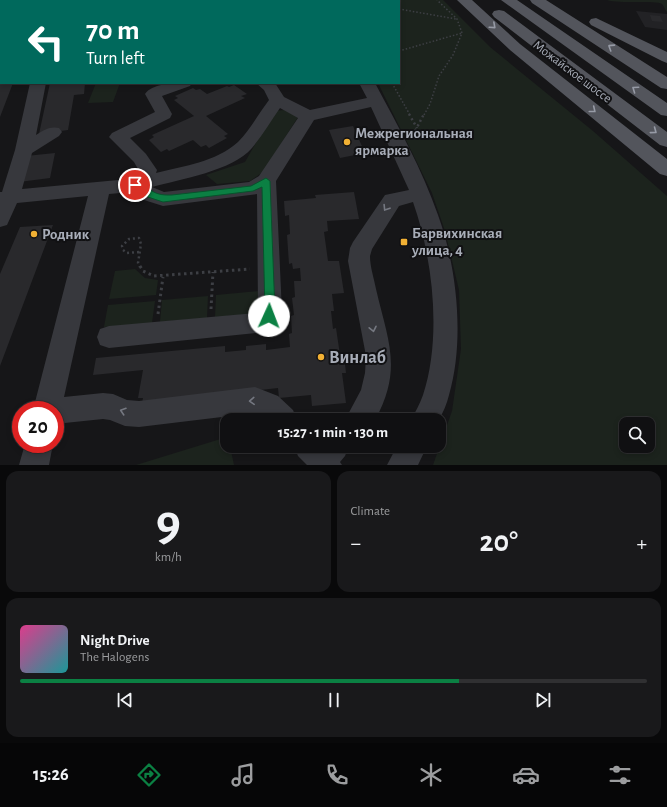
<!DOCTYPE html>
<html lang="en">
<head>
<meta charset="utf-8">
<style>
	body { margin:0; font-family:"Alegreya Sans",sans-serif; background:#19191b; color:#f1f3f6; height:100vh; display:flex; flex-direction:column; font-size:15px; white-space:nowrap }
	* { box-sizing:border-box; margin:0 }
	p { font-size:13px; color:#9c9d9f }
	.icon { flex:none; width:22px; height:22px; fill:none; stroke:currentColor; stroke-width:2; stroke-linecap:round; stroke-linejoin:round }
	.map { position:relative; height:465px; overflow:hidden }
	.sheet { display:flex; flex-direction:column; gap:6px; padding:6px; background:#09090a; flex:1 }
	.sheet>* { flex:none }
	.hud { position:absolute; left:0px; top:0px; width:400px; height:84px; box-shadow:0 2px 6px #0003,0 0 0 1px #303032; background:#00695c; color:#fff; overflow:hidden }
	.buttons { position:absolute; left:619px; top:417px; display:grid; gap:8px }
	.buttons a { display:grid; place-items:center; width:36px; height:36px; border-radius:8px; background:#101012; box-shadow:0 2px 6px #0003,0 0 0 1px #303032; font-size:20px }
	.speed { position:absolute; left:12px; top:401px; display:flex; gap:8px; font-size:20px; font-weight:700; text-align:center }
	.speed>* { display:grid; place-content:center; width:52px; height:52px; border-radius:50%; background:#101012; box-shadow:0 2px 6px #0003,0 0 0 1px #303032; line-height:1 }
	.speed .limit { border:6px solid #d22; background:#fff; color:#111 }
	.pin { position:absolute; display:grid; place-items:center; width:34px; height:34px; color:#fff; margin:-17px; border:2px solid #fff; border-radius:50%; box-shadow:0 1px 4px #0007 }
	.me { position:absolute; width:44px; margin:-22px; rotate:2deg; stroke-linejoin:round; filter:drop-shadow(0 0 3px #0008) }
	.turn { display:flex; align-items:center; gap:14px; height:84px; padding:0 20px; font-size:18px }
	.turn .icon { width:52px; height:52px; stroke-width:2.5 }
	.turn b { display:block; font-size:28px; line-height:34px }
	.big { font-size:30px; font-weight:700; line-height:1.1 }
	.sheet .widget { flex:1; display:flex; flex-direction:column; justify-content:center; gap:6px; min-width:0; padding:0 14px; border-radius:12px; background:#19191b }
	.sheet .dial { align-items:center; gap:0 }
	.dial b { font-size:52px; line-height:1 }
	.song { display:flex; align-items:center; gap:12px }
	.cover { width:48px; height:48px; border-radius:6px; background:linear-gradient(135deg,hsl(330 70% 55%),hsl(180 70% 35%)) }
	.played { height:4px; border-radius:2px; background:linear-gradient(90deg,#0b8043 70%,#303032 70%) }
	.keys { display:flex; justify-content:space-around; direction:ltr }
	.heat { display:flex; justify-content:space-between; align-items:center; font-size:22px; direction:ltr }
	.sheet .tiles { flex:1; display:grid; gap:6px; grid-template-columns:1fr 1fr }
	.widget:last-child { grid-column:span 2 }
	.trip { position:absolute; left:220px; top:413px; width:226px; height:40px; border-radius:12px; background:#101012; box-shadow:0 2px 6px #0003,0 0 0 1px #303032; font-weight:700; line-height:40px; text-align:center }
	.tab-bar { display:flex; height:64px; justify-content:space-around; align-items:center; background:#060607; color:#9c9d9f }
	.tab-bar .icon { width:28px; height:28px }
	.tab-bar .current { color:#0b8043 }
	.tab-bar b { font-size:18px; color:#f1f3f6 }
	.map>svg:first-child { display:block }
</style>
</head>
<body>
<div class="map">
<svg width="667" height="465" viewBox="0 0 667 465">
	<rect width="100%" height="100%" fill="#161618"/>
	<path fill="#222225" d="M636,11L667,14V30L645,27Z"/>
	<path fill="#1c231d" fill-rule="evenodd" d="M48,0H205L48,1Z
		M336,0H443L490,47L593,131L667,196V465H433L452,411L461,349L459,290L445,231L432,193L378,83H399V1ZM626,424H648V446H626Z
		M607,0H667V12C665,10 664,6 662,4C656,0 619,4 607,0Z
		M96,83H120L113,102L88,103Z
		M284,110L298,117L263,172L250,181L217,184L206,175L245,162L274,111Z
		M135,269L145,278L158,280L156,295L109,299L115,271Z
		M259,291L260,307L251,314L215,317L216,295Z
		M208,296L207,318L160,322L162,300Z
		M155,301L152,323L104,327L108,305Z
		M227,437V446H230L234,465H136Z"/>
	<path fill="#29292c" d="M650,15L660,16L663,22L652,21Z
		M0,83H13L0,117Z
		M50,83H85L84,94L74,95L68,130L39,134Z
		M234,85L247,94L241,96L245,98L206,116L228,134L224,136L227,138L209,148L206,145L201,147L193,140L169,151L167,149L161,152L149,140L154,137L152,135L194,116L174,100L178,98L175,96L193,88L196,90L200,89L207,94L227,86L229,87Z
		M353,126L365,153L340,158L329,130Z
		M55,153L50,178L19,182L26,156Z
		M354,192L359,219L327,221L328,231L324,232L328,261H339L344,293L332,294L334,311H331L333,329L336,328L340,355H344L346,373H342L346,403L312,406L311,395L279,398L278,388L142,403L143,398H138L143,370L93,375L96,358L225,346V352L246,350V346L266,344V350L290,347L289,334L292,333L291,316L294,315L292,298L295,297L294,281H301L300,268L293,269L292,263L289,264L287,235L290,234L289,215L285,216L284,201L316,198L315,195Z
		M53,225L0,366V274L20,227Z"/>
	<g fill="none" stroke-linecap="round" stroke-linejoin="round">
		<path stroke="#3d3f44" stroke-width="1.5" stroke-dasharray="1.5 2" stroke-linecap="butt" d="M369,0L373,1
			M392,0H395
			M399,9L456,19
			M399,51L462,33
			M392,83L410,115
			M424,115L430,104L439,76L453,55L462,33L457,19L437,0"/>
		<path stroke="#3d3f44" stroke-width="2.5" stroke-dasharray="2 3" stroke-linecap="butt" d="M409,114L417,128
			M413,135L424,114
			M139,252L127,253L123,250L122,246L129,239L139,238L141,244L138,263L140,267"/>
		<path stroke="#3d3f44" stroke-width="3" stroke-dasharray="2.5 3.5" stroke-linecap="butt" d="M140,266L143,271L154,276L250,269
			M211,309L213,272
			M158,314L163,277"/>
		<path fill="#37383d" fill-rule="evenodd" d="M32,0H44V1H32Z
			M248,0H263V1H248Z
			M320,0H332V1H320Z
			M30,83H46L36,135C44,130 50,126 59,128L62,132L59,136L32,153L22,189L129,179L138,169L134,162L109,137L112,133L155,112L145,94C153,82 179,83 192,83L190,86L162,96L172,114L170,118L130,138L146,154L157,170L156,173C183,166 216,162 238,142C250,130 259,113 269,100L264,90L256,83H275L284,97L310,110L367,98L359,83H375C398,126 422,169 438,215C457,267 465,340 449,395C447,404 443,412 439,420H411C415,412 420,404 423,395C442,337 433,259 413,202L399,206L372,249L370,256C370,267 374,278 376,289C388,341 403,369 375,420H345L361,390L365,373L366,356L348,261L350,248L353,242L385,195L409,190L371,107L314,120L276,181L282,312L274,327L256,333L109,348L100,345L97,337L100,329L109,326L256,313L258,310L257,194L163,206L144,200L132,192L109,194L64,397L103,393L113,394L127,400L139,401L255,387L278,396L293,410L297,420H264L255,413L139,427L125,426L110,420L103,419L55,424V410H33L88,196L17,203L7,225L0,227V192H2L15,150ZM280,108L298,118L259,176L249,182L164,192L152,187C181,179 232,171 252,148C262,136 271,121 280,108Z
			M25,444H53L49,465H19Z
			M294,446H349L345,456L340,462L342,465H307L298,456Z
			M397,446H427L418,465H387Z"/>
		<path fill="#53555c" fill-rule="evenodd" d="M457,0H472L520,44L667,159V176L660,174L510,50Z
			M501,0H517L667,103V116L661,115Z
			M530,0H546L667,77V89L661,88L532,3Z
			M499,10L504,11L667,132V147L660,145L494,17L492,14L494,11Z
			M596,18L667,52V63L662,61L591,25L589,22L591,19Z"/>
	</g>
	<defs><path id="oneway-chevron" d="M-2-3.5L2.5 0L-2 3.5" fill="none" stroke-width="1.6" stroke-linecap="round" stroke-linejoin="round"/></defs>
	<g stroke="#979ba6">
		<use href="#oneway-chevron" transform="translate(493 26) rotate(42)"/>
		<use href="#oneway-chevron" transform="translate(611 47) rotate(-147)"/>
		<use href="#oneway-chevron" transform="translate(635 89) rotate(-145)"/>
		<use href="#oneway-chevron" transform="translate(593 110) rotate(39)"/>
		<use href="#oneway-chevron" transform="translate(654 131) rotate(37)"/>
	</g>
	<g stroke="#757881">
		<use href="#oneway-chevron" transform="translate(386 208) rotate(122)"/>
		<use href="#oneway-chevron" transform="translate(373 329) rotate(78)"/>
		<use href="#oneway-chevron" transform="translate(252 401) rotate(177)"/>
		<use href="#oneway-chevron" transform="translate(123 411) rotate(-162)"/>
	</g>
	<path fill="#0b8043" stroke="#07532c" d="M266,178L270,181L275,312L273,319L269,321L265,319L264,316L265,312L262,187L253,191L163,202L148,197L131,185L135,182C152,187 150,196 172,195L251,186Z"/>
	<g fill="#f2b134" stroke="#111113" stroke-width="1.5">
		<circle cx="347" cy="142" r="4"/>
		<circle cx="34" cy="234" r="4"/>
		<rect x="400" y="238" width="8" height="8" rx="2"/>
		<circle cx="321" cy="357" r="4"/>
	</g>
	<g text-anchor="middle" stroke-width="4" stroke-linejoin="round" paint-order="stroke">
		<g font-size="13" fill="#a8adb8" stroke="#111113">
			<text transform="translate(573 71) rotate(37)" y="5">Можайское шоссе</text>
		</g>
		<g font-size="15" font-weight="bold" fill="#a8adb8" stroke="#111113" text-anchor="start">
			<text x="355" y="138">Межрегиональная<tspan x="355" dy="17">ярмарка</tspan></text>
			<text x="412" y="238">Барвихинская<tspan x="412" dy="17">улица, 4</tspan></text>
			<text x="42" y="239">Родник</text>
		</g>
		<g font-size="18" font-weight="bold" fill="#a8adb8" stroke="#111113" text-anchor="start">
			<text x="329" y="363">Винлаб</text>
		</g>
	</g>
</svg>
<div class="buttons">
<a><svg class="icon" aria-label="search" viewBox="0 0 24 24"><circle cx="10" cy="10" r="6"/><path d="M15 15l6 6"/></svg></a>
</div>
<div class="speed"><div class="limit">20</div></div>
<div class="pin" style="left:135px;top:185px;background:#d93025"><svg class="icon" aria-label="arrive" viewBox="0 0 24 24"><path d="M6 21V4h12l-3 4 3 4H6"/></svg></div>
<svg class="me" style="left:269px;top:316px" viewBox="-20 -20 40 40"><circle r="19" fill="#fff"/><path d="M0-13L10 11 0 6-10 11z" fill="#0b8043"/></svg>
<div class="trip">15:27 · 1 min · 130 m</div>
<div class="hud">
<div class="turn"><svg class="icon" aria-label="left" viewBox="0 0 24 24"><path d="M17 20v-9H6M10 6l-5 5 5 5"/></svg><div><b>70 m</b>Turn left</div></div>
</div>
</div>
<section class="sheet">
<div class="tiles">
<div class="widget dial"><b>9</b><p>km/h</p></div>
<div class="widget"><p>Climate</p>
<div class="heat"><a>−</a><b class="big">20°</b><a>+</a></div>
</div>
<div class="widget">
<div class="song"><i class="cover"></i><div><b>Night Drive</b><p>The Halogens</p></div></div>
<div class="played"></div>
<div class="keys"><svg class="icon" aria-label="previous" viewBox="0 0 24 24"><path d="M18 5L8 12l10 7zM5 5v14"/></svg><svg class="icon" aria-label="pause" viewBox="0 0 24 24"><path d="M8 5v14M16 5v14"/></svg><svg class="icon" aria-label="next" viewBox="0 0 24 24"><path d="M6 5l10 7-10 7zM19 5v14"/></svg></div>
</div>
</div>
</section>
<nav class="tab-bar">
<b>15:26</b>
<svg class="icon current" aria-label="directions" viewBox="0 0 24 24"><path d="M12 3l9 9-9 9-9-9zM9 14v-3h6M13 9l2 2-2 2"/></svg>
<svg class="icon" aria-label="music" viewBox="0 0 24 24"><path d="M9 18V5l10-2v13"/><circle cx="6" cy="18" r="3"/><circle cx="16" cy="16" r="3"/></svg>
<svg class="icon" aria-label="phone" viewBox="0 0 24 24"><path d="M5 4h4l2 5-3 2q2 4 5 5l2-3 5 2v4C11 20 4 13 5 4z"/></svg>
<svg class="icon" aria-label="climate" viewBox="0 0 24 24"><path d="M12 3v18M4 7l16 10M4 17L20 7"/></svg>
<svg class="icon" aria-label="car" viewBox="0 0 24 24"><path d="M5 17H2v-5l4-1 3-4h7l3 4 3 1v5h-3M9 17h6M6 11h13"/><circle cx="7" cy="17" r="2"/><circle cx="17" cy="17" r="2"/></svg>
<svg class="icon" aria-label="filters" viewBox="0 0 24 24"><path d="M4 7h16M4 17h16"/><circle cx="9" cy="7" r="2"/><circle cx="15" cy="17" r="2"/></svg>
</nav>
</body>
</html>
